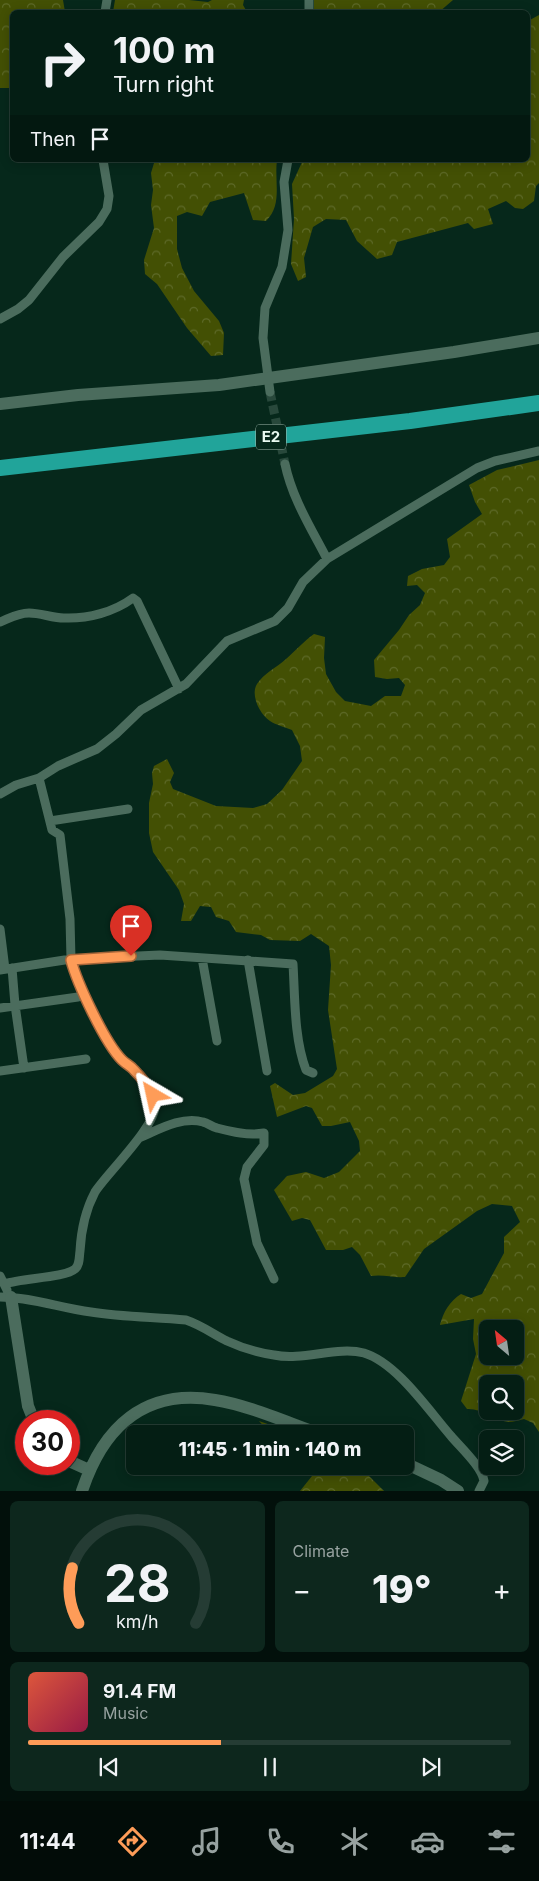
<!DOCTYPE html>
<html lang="en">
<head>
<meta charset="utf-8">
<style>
	body { margin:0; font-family:Inter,sans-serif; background:#0d271d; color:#f1f3f6; height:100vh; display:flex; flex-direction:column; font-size:19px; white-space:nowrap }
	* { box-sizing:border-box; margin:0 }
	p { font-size:16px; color:#97a2a0 }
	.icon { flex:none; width:28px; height:28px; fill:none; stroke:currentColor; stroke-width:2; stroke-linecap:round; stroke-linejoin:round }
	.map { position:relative; height:1491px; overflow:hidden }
	.side { display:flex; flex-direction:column; gap:10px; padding:10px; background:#02100b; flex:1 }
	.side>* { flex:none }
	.guide { position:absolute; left:10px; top:10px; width:520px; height:152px; border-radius:8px; box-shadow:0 2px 12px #0003,0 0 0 1px #253c34; background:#041e14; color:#f1f3f6; overflow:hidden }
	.needle { width:32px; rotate:331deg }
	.fabs { position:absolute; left:479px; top:1320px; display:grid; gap:10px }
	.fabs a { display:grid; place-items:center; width:45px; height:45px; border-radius:8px; background:#041e14; box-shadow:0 2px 12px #0003,0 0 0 1px #253c34; font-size:25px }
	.speed { position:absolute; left:15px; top:1410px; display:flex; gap:10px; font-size:25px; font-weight:700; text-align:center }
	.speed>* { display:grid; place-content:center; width:65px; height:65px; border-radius:50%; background:#041e14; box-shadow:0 2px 12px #0003,0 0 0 1px #253c34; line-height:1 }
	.speed .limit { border:8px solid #d22; background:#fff; color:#111 }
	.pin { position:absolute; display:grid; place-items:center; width:42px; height:42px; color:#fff; margin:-51px -21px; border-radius:50% 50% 50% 0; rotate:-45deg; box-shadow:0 0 5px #0007 }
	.pin .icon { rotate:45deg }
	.me { position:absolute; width:55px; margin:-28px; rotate:324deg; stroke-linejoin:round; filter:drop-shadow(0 0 4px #0008) }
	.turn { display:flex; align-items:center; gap:18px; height:105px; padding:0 20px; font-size:22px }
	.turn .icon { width:65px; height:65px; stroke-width:2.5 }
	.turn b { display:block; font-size:35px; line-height:42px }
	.then { display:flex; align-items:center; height:48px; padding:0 20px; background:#0003; gap:10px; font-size:19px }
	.big { font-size:38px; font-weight:800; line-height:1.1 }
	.side .widget { flex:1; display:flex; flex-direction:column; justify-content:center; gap:8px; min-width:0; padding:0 18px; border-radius:8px; background:#0d271d }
	.side .dial { align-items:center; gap:0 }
	.dial svg { height:130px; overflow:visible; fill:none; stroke:#253c34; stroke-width:7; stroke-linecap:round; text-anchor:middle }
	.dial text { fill:#f1f3f6; stroke:none }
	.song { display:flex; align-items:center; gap:15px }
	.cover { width:60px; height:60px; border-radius:8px; background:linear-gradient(135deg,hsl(10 70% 55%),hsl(340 70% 35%)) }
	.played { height:5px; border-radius:2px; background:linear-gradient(90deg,#fe9c58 40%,#253c34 40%) }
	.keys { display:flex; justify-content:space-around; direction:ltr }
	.heat { display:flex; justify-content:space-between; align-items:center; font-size:28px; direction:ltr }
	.side .tiles { flex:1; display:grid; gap:10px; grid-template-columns:1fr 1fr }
	.widget:last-child { grid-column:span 2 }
	.trip { position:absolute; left:126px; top:1425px; width:288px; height:50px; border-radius:8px; background:#041e14; box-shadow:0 2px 12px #0003,0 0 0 1px #253c34; font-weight:800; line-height:50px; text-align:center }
	.tab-bar { display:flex; height:80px; justify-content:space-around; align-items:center; background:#020c08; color:#97a2a0 }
	.tab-bar .icon { width:35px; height:35px }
	.tab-bar .selected { color:#fe9c58 }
	.tab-bar b { font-size:22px; color:#f1f3f6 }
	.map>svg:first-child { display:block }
</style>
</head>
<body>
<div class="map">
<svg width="539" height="1491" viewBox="0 0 539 1491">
	<defs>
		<pattern id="forest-crowns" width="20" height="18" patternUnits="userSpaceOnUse" patternTransform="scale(1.25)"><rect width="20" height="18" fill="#435004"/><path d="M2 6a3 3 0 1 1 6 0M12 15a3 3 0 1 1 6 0" fill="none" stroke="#5e6a29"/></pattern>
	</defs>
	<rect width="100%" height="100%" fill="#06281b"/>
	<path fill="url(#forest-crowns)" fill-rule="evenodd" d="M0,0H63L65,12H12V88H0Z
		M115,0H189L208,2L212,0H244L243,5L247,12H113Z
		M314,0H453L439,12H314Z
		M539,15V183L536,186L534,201L523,209L515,208L506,201L488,209L493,224L474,229L468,223L397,242L392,255L377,259L357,241L346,220L326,219L313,227L304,258L306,277L298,281L291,264L294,219L292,184L303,160H528V21Z
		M155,160H277C274,181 283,205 266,221L253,220L244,193L210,202L202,216L187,212L177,216V249L182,268L194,291L219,321L224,333L223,355L211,356L187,328L157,284L145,274L144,260L154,228L151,205L153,190L151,173Z
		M539,460V1432L533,1423L524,1419C519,1420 513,1422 509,1422C493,1420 482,1408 467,1409L461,1401L476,1354L473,1339L474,1319L440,1325C443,1312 450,1301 461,1294L471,1298L482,1294L504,1253V1237L520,1222L512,1206L492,1204L477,1211L424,1249L405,1277C393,1278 383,1274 371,1276L360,1255L352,1247L343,1250H326L310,1220L302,1218L292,1221L274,1190L287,1176L306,1172L324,1178L339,1172L360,1151L359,1141L350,1122L331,1126H322L312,1108L306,1106L277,1117L270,1086L275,1083L293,1095L305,1093L333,1076L337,1069L328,1010L331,965L329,946L311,934L300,941L270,940L261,935L236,932L229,921L216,917L211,907L200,906L191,921H181L184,904L179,890L153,852L149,833V803L153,784L152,773L154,766L167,759L174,773L170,782L173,789L216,806L253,808L267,804L282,790L302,761L300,746L292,730C285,727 276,725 270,721C260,715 250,695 257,684C264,673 276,668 286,659C295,651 304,641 314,634L325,637L324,658L326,674L336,692L345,701L371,706L385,696H401L405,685L399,678L387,679L375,677L374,660L399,630L409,615L420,605L425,593L417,585L407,586L408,576L422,569L444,565L450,557L447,539L482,514L475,502L469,485L497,470ZM488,1329H515V1356H488ZM488,1384H515V1411H488Z
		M259,1421L296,1434H271Z
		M320,1466H359L384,1491H300Z"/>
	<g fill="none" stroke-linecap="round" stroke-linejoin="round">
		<path stroke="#28483b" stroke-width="9" stroke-dasharray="9 4.5" stroke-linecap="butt" d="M270,392L285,464"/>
		<path stroke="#4b6c5d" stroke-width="9" d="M105,12L107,0
			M309,12V0
			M0,319L18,309L29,300L63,257L99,222L107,209L109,196L103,160
			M270,392L263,338L265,308L282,267L288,230L284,182L288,160
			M285,464C292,498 311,528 327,559
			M0,622C10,618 18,613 29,613C41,613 52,618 64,618C88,619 114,612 133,598L137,601L179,689
			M0,794L16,785L39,778L58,766L97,749L116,734L141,710L186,684L227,641L275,621L288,608L303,582L327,559L477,468L495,461L539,451
			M50,821L128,809
			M0,929L5,969
			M202,958L217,1041
			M248,960L267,1071
			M12,968L15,1005L24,1068
			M0,970L71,959L160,955L293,964C295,997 294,1039 306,1070L313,1073
			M0,1008L78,997
			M0,1071L86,1059
			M139,1138C158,1130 181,1116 203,1122C208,1123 212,1127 217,1128C232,1132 249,1136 264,1133V1145L247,1167L244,1179L257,1243L274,1279
			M0,1276L7,1290
			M5,1284C21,1278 65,1278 75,1269C80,1265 79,1257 80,1251C81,1232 86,1209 95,1192C107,1173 160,1123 155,1102C149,1078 126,1067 113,1049C97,1027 85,996 74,971L71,959L70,919L60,835L52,830L39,778
			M0,1297C31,1297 60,1308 91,1312C122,1317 154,1317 186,1320C201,1325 213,1334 227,1341C240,1347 259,1353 274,1355C303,1361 337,1346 364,1353C397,1363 429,1411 451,1436C461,1448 482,1467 484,1481L479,1491"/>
		<path stroke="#4b6c5d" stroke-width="12" d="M0,404L78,395L219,385L454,352L539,338
			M11,1297L28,1406L34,1421
			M69,1461L89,1470
			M405,1463L441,1480L458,1491
			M82,1491C103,1428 144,1388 215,1400C248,1405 288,1423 320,1434"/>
		<path stroke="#21a49a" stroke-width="16" d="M0,468L410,421L539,403"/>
	</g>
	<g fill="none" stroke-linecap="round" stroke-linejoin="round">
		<defs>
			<path id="route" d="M131,956L71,960C77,983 105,1043 122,1060C126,1064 131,1066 134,1070C142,1078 148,1086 153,1095"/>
		</defs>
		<use href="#route" stroke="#a56539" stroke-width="12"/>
		<use href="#route" stroke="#fe9c58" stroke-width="9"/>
	</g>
	<g text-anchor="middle" stroke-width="5" stroke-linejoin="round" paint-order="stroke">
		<rect fill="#06281b" stroke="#a4bbb1" stroke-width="1" x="256" y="424.5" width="30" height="25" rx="4"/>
		<g font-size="15" font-weight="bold" fill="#e8faf1">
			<text x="271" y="442">E2</text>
		</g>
	</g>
</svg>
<div class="fabs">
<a><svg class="needle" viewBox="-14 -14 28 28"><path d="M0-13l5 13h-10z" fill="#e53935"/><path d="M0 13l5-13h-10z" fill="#97a2a0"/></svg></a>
<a><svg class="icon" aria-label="search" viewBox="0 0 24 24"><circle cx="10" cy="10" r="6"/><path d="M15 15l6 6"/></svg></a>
<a><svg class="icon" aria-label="layers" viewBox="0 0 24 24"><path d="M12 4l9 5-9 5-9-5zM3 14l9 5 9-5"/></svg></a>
</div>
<div class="speed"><div class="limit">30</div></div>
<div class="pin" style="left:131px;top:956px;background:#d93025"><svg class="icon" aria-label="arrive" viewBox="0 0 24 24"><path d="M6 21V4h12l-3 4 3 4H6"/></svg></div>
<svg class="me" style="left:153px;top:1095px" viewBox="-20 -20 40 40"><path d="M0-17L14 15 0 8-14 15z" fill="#fe9c58" stroke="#fff" stroke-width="4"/></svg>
<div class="trip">11:45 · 1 min · 140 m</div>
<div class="guide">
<div class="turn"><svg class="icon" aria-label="right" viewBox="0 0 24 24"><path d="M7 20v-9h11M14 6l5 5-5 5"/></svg><div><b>100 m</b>Turn right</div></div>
<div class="then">Then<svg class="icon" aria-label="arrive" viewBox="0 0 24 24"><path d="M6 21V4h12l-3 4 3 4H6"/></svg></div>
</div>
</div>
<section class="side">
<div class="tiles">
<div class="widget dial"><svg viewBox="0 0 100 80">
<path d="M14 69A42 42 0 1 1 86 69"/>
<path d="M14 69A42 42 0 0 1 10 35" stroke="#fe9c58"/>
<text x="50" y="56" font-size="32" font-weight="700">28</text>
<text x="50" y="72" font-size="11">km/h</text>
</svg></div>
<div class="widget"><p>Climate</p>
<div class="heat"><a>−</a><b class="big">19°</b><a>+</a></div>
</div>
<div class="widget">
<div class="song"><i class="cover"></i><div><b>91.4 FM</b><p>Music</p></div></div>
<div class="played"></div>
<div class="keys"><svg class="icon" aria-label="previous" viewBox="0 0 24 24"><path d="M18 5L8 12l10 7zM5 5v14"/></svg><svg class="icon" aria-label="pause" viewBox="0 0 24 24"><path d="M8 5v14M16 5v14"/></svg><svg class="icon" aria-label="next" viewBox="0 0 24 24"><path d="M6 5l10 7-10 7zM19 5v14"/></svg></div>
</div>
</div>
</section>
<nav class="tab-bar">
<b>11:44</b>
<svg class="icon selected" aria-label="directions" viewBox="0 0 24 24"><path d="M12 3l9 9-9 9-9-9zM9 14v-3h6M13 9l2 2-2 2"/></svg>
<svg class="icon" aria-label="music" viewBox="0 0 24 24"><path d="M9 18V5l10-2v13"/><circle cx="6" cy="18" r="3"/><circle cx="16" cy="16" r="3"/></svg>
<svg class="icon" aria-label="phone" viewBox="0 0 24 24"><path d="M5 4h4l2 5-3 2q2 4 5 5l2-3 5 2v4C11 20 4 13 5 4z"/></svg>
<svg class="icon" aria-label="climate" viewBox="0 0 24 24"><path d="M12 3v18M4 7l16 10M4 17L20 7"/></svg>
<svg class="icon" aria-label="car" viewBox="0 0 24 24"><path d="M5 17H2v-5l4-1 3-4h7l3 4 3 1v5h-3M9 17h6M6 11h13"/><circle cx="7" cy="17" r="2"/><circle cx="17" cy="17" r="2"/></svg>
<svg class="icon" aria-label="filters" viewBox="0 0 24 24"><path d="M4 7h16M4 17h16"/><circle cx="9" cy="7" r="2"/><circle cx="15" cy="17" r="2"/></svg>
</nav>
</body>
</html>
